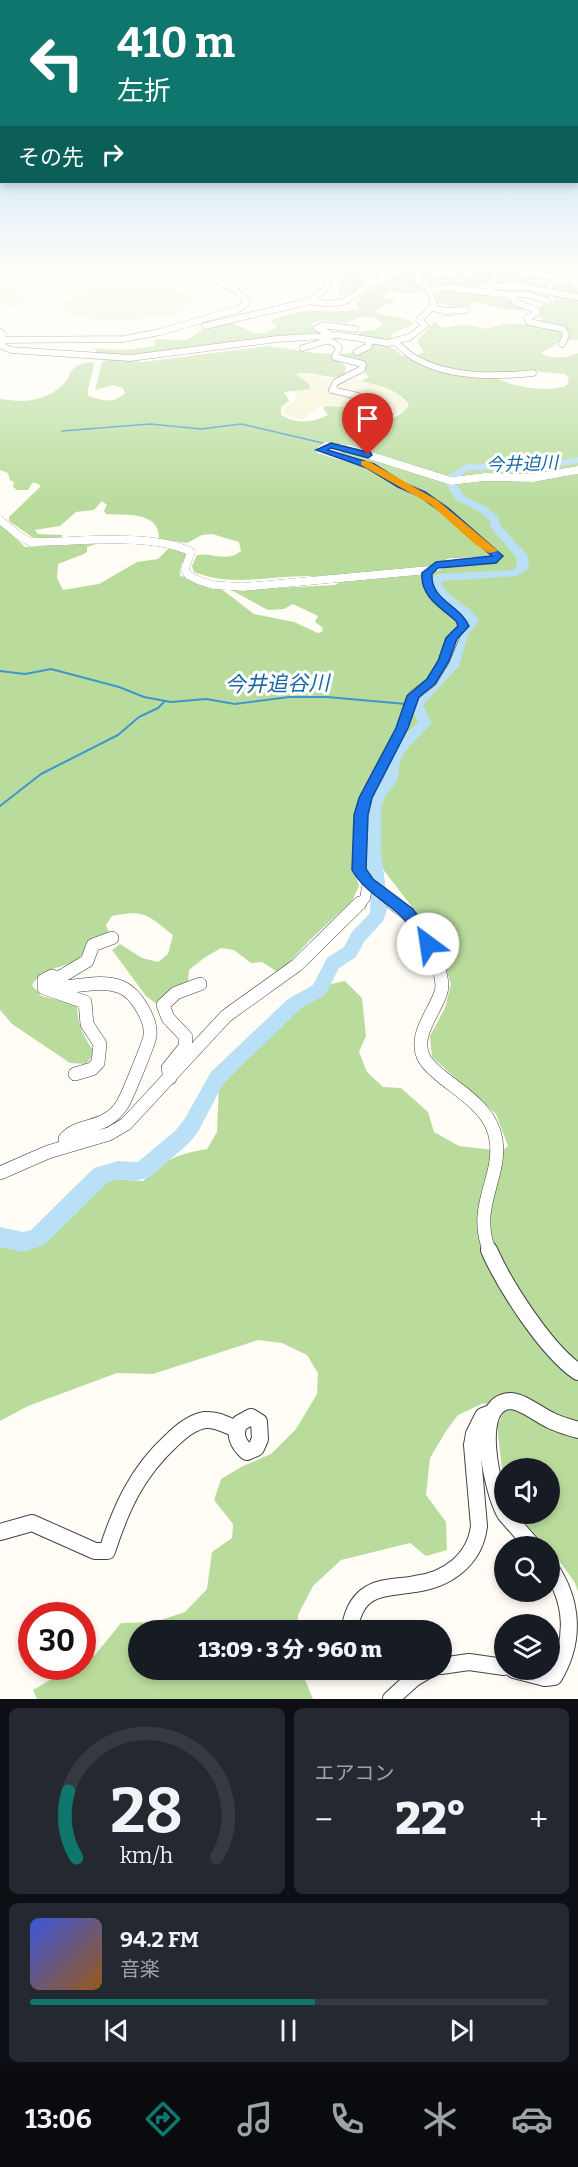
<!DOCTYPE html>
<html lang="ja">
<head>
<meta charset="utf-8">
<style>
	body { margin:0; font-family:Bitter,"Noto Sans JP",serif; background:#242831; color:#f1f3f6; height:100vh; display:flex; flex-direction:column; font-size:22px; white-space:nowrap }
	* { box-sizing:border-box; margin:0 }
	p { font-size:20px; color:#9ea1a6 }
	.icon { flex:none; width:33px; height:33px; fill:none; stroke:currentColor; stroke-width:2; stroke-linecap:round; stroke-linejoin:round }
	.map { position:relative; height:1699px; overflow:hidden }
	.side { display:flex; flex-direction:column; gap:9px; padding:9px; background:#0d0f14; flex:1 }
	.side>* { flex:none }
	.hud { position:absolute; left:0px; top:0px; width:579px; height:183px; box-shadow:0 3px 9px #0003; background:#0f766e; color:#fff; overflow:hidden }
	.buttons { position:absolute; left:494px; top:1458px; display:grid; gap:12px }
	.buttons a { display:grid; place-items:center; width:66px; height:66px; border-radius:50%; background:#171b24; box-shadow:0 3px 9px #0003; font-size:30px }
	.speed { position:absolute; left:18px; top:1602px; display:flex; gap:12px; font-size:30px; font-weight:700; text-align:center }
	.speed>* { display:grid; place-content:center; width:78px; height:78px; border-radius:50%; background:#171b24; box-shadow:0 3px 9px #0003; line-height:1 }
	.speed .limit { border:9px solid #d22; background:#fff; color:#111 }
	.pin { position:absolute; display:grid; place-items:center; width:51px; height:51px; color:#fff; margin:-62px -26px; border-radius:50% 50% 50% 0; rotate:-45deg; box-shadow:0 0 6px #0007 }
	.pin .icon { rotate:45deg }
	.me { position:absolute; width:66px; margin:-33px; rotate:329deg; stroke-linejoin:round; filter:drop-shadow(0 0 4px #0008) }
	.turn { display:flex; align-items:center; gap:21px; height:126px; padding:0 18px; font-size:27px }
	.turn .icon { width:78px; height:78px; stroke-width:2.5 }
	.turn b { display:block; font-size:42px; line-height:51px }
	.then { display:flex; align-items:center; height:57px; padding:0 18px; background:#0003; gap:12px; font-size:22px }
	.big { font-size:45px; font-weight:800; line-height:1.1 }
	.side .widget { flex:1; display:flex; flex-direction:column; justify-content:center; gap:9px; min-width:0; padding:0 21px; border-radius:9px; background:#242831 }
	.side .dial { align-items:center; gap:0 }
	.dial svg { height:156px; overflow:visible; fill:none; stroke:#363941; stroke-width:7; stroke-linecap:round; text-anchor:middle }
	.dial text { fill:#f1f3f6; stroke:none }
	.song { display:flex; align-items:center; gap:18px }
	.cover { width:72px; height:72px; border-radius:9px; background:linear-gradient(135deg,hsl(230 70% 55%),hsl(30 70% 35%)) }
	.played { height:6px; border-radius:3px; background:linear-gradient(90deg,#0f766e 55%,#363941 55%) }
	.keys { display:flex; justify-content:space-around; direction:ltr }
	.heat { display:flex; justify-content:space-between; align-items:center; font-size:33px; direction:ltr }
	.side .tiles { flex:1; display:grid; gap:9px; grid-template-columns:1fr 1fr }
	.widget:last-child { grid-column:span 2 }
	.trip { position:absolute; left:128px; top:1620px; width:324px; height:60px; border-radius:30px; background:#171b24; box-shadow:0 3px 9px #0003; font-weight:800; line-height:60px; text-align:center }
	.tabs { display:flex; height:96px; justify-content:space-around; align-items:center; background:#090b0e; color:#9ea1a6 }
	.tabs .icon { width:42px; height:42px }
	.tabs .current { color:#0f766e }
	.tabs b { font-size:27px; color:#f1f3f6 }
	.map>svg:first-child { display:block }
</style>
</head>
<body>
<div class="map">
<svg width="578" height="1699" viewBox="0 0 578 1699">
	<rect width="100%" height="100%" fill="#fffdf5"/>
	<path fill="#f6f3d4" d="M301,373L326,378L344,377L375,383L395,392L408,405L403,411L382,420L363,415L357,405L351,407L322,405L303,419L292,418L284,413V406L294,402L296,397L291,377Z"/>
	<path fill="#b9dc9c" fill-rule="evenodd" d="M340,267H377L373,272L357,273L355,276L364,282C360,290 346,296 338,294L339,287L336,283L344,274Z
		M393,267H417L434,275L458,274L466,277L475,273L472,267H557L558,270L554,275L578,289V340L561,341L541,353C551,360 567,358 578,353V1592L575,1583L549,1546H546L517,1514H549V1468H504V1486L497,1426L503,1414L484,1403L458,1415L446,1431L430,1458L426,1495L446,1522L447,1550L426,1556L410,1543L341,1560L313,1586L298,1615L297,1630H138V1670H301L313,1699H37L33,1690L72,1667L82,1666L83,1661L95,1655L121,1623L155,1622L185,1612L207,1589L212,1552L232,1538L233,1524L214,1500L221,1479L243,1466L271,1454L296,1429L317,1394L318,1373L307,1355L282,1343L258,1340L153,1374L117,1373L28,1406L0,1421V1246L21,1249L39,1241L77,1213L96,1189L113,1179L143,1181C164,1160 177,1154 207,1149L217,1132L219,1082L251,1055L305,1004L323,993L331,984L345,981L362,998L366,1036L359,1052L367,1072L383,1087L401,1088L428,1112L434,1132L459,1146L502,1151L508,1146L496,1114L432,1057L430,1036L445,1008L451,984L439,948L419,916L382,868L355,873L359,886L352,901L310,940L279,973L262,962L251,963L234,950L221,948L204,958L189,970L188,983L171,991L155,1003L146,996L112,950L120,944L142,958L158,962L168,954L173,935C148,915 144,909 112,916L106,925L109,933L93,938L85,945V951L77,961L41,973L32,985L41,996L77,1005C77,1025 84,1037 95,1053L86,1064L70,1063L12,1024L0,1010V524L25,547L95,542L96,544L87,547V552L84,554L58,564L57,578L63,590L99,584L137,562L158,559L168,549L173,548L186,552L187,556L181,565L180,576L193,578L224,591L254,614L294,622L318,633L322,632L323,628L315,622L318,616L293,604L284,609L268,610L231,590L335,585L342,581C294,566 243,592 194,572L192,566L197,555C212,552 227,563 241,551L239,542L212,534L202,535L187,543L159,539C160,510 124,516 106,514L104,511L107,505L102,501L94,510L76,512L60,526L35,530L38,534L62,535V538L35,539L9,521V517L41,486L36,483H32L28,490H17L13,487L14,482L10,480L8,473L0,470V399C22,402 40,403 59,388C75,377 64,364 94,362C94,374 87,384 88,396C102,400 112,405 125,393L123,388L113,385L95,390L102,362L108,359L142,362L268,346L316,353L345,354L359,351L363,344C377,343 392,344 401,355L414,357L424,352L417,341L434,322H437L441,328L465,324L487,329L503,324H532L544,318L539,315L540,306L556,299L549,295L485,282L476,288L503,294L528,307L525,310H509L475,302L472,305L462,306L454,317H436L450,314L447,311L449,308L445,303H437L438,293L415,272L398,268L389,271ZM333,357L366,366L365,371L368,377L361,381C380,386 397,388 409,405C400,419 379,425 364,417C360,414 358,410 354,407L326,406L323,408L328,415C313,423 295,424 281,415V407L289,401L284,392L310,389L309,384L296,374C311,370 328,380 344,376L346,366ZM531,371L565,374L569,378L567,385C552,393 510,387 496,377Z
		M407,273L412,275L425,293L408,294L388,291L383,298L396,300L374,311C386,318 406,316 414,324L391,334L392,340L360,337L358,332L375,330L383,325L377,319L364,316L345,323L322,320L311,323L318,332L308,335L139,355L97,353L95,348C116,351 134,350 155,346L154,341L157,339L187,340L202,330L232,323L255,333H264L278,327L271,323L272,319C284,317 294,312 306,311C324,309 341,314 359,309L356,303C362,292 395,274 407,273Z"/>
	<path fill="#e6f2cf" d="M0,287L32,299L12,307L0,303Z
		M160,287L184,293L191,300C188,307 185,310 178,313C159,320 70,327 61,307L64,300L92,291Z"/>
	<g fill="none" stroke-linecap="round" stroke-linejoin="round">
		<path stroke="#3f96cf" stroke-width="1.5" d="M62,431L150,424L201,429L241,424L327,444"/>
		<path stroke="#3f96cf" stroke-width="2" d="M0,671L25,674L51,669L119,687L144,697L171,702L206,699L235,704L289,697H327L406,704
			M0,806L41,774L118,735L139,717L158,708L165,701"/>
		<path fill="#b9e0f7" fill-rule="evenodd" d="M578,457V463C554,469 531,463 506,466C493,468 482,472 469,470L454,480L464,496L488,508L499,518L500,525L528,556L529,568L517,576L441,581C446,599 470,604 479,621L468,634L459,666L423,705L432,723L405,751L400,762L397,781L385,796L381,809V852L388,907L383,921L364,942L356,957L339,968L325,995L300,1009L223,1084L198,1132L189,1143L150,1177L134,1181L118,1179L107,1183L44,1245L23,1252L0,1247V1227L23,1232L31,1230L94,1168L118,1161L138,1162L175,1131L184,1120L211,1072L288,999L313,985L327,958L344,947L352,932L370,913L371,885L365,852L367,809L371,794L383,779L386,762L393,748L418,722L409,705C420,689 439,679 449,663C457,649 451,631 466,620C456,603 435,601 429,580L438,574L514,570L517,567L516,557L491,528L490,521L480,512L456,500L443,479L467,464C483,466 495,461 510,460C533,459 555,463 578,457Z"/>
		<defs>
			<path id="street-far4" d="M423,267C435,274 454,277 464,267
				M512,267L515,271L522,272L569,279L563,283L556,281L547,290
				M124,273L125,267
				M371,282L368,281V277L376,273L379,267
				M487,285L496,278L492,267
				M485,287L519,286L578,297
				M430,290L450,288L510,295L525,294L547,301
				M510,295L515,302L536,310L537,313L527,318L529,322L563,329L566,335L562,344
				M433,308L445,311L466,310
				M205,326L307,302L326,289L334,267
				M0,332L3,334L2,346L11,350L130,358L277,339L338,335L388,343L410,337L425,325L419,320L434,305L430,290L417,281L418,274C401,267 398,272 383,280C379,283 374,281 370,283C360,288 354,299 342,302C331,305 320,303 309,301
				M328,333L317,328L323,325L355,329
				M0,340L123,339L160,332L238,309L247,303C238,284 199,276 180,272L181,270
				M322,340C330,340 334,342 339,348L335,357L363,364L362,369L336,382L332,390L358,396
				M395,342C401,347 407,353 413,357C448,378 495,377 533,373
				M303,348L326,341
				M357,352L369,346L368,341"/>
			<path id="street-far3" d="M0,520L22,538L31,542C75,542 153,532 191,552L185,569L188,575L200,581L213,585L243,587L429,570L450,562L493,560L498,556L445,510L422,494L401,485L371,466L320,450L326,446L350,449L451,481L485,477L533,478L578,470
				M429,570C420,600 453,603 463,626L453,636"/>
			<path id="street-far2" d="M359,905L365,898L368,883
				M395,905L368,883L359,869L361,815L365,798L402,728L413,696L431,682L444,661L455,635"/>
			<path id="street-far1" d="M393,903C400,909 409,914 415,921C426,934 446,975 441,992C435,1012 414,1034 423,1056C426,1064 435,1071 441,1076C463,1094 492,1110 496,1140C502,1178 471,1207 490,1252
				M57,979L52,976L44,980V988L85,1002L87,1024L100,1044L98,1063L92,1069L75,1074
				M170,1078L168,1068L185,1047L186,1037L168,1018L163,1005L176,993L200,984
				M67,1146L65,1139C79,1122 105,1131 122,1105C127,1097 149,1043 150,1036C152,1020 136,993 121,987C104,980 83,985 66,987L57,979L87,961L93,945L112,938
				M0,1173L48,1152L109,1134L126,1124L226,1016L297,965L360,903"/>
			<path id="street" d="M489,1250C505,1286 546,1350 578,1372
				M251,1417L259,1422L260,1439L256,1448L247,1452C238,1444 233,1434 240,1423Z
				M504,1512C493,1491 471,1403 510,1401C523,1401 540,1416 552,1421C560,1425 569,1427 578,1430
				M505,1514L533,1546
				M0,1532L32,1523L95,1551H107C121,1508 137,1472 171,1441C180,1432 192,1422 205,1420C217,1419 226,1425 236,1429
				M349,1630C352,1616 356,1602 369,1594C382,1586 400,1587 415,1584C447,1580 475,1560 479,1526L472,1445L474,1434L483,1416L491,1413
				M441,1666L469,1662L504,1667
				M514,1670L545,1678L554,1677C576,1640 573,1601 549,1566
				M391,1699L413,1679L428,1670"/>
			<path id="secondary" d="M61,267L102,271L180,270L184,272L180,274L102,275Z"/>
		</defs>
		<use href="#street-far4" stroke="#444" stroke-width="7"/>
		<use href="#street-far3" stroke="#444" stroke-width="8"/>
		<use href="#street-far2" stroke="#444" stroke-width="11"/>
		<use href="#street-far1" stroke="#444" stroke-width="14"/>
		<use href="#street" stroke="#444" stroke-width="18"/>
		<use href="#secondary" stroke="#333" stroke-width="1"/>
		<use href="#street-far4" stroke="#fff" stroke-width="6"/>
		<use href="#street-far3" stroke="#fff" stroke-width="8"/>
		<use href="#street-far2" stroke="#fff" stroke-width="10"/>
		<use href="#street-far1" stroke="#fff" stroke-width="13"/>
		<use href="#street" stroke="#fff" stroke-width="16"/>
		<use href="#secondary" fill="#fff6b0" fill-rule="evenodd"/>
	</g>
	<linearGradient id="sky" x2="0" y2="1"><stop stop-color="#95c6ee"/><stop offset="0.53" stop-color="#fffefa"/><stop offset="1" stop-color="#fffefa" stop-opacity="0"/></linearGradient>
	<rect width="578" height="505" fill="url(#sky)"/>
	<path fill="#1a73e8" stroke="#114b97" stroke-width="1.5" d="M331,443L371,453L372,455L368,458L331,448L328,450L374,464L404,483L425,492L448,508L503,556L496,563L438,568L432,574C430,600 460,605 469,626L457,639L449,661L435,684L419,697L408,728L372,798L368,815L366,869L373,879L413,909L436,944L433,949H423C416,938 410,925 401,916C384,900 364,891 352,870L354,815L359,798L396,728L407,696L427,679L438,661L446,638L458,626L456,621C440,607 420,596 422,573L436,562L492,556L441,512L419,496L398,487L367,468L316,450Z"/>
	<path fill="#f59e0b" d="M361,461H368L437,500L498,551L489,553L476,545L430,504L361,465Z"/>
	<g text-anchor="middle" stroke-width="6" stroke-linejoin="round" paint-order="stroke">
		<g font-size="18" font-style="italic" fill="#1768a6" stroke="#fff">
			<text transform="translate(522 464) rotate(-2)" y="6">今井迫川</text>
		</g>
		<g font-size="21" font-style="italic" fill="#1768a6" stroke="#fff">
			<text transform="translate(277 684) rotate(-1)" y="7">今井追谷川</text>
		</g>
	</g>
</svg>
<div class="buttons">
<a><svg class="icon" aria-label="sound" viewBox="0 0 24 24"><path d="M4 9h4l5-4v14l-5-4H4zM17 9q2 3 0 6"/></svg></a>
<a><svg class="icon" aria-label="search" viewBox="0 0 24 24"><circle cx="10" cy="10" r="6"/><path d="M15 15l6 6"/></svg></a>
<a><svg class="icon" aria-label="layers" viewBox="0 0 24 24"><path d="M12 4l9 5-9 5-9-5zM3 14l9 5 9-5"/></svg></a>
</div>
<div class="speed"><div class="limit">30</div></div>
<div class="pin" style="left:368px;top:455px;background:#d93025"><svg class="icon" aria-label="arrive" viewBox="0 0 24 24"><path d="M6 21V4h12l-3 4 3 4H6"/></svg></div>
<svg class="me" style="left:428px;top:944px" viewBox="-20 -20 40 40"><circle r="19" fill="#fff"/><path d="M0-13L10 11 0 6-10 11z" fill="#1a73e8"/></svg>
<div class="trip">13:09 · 3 分 · 960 m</div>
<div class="hud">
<div class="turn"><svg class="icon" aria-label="left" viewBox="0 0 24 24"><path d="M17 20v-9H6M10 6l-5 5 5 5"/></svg><div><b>410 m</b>左折</div></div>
<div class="then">その先<svg class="icon" aria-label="right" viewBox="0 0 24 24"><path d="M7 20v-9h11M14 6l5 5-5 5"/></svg></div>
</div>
</div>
<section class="side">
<div class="tiles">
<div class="widget dial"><svg viewBox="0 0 100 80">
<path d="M14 69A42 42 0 1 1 86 69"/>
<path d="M14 69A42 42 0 0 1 10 35" stroke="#0f766e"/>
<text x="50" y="56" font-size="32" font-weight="700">28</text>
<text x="50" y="72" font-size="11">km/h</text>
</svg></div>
<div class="widget"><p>エアコン</p>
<div class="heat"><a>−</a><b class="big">22°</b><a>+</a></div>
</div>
<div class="widget">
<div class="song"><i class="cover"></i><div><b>94.2 FM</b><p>音楽</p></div></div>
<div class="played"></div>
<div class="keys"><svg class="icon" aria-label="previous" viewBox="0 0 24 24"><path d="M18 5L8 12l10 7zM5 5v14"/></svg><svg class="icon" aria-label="pause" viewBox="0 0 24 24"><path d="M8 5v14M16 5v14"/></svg><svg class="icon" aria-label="next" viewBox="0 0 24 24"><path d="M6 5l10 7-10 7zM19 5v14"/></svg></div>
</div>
</div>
</section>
<nav class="tabs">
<b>13:06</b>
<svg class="icon current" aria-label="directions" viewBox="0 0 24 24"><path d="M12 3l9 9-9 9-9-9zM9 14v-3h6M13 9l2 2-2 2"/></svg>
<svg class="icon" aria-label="music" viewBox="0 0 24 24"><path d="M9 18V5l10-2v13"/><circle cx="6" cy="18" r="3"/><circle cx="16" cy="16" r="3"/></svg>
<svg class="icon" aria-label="phone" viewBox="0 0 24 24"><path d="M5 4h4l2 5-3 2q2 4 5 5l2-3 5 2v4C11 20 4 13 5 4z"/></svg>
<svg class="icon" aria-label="climate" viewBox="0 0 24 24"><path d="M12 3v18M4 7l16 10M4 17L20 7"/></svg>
<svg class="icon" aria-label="car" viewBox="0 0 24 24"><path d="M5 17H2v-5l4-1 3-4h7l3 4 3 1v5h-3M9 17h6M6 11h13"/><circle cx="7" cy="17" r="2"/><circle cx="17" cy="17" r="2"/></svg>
</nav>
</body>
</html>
